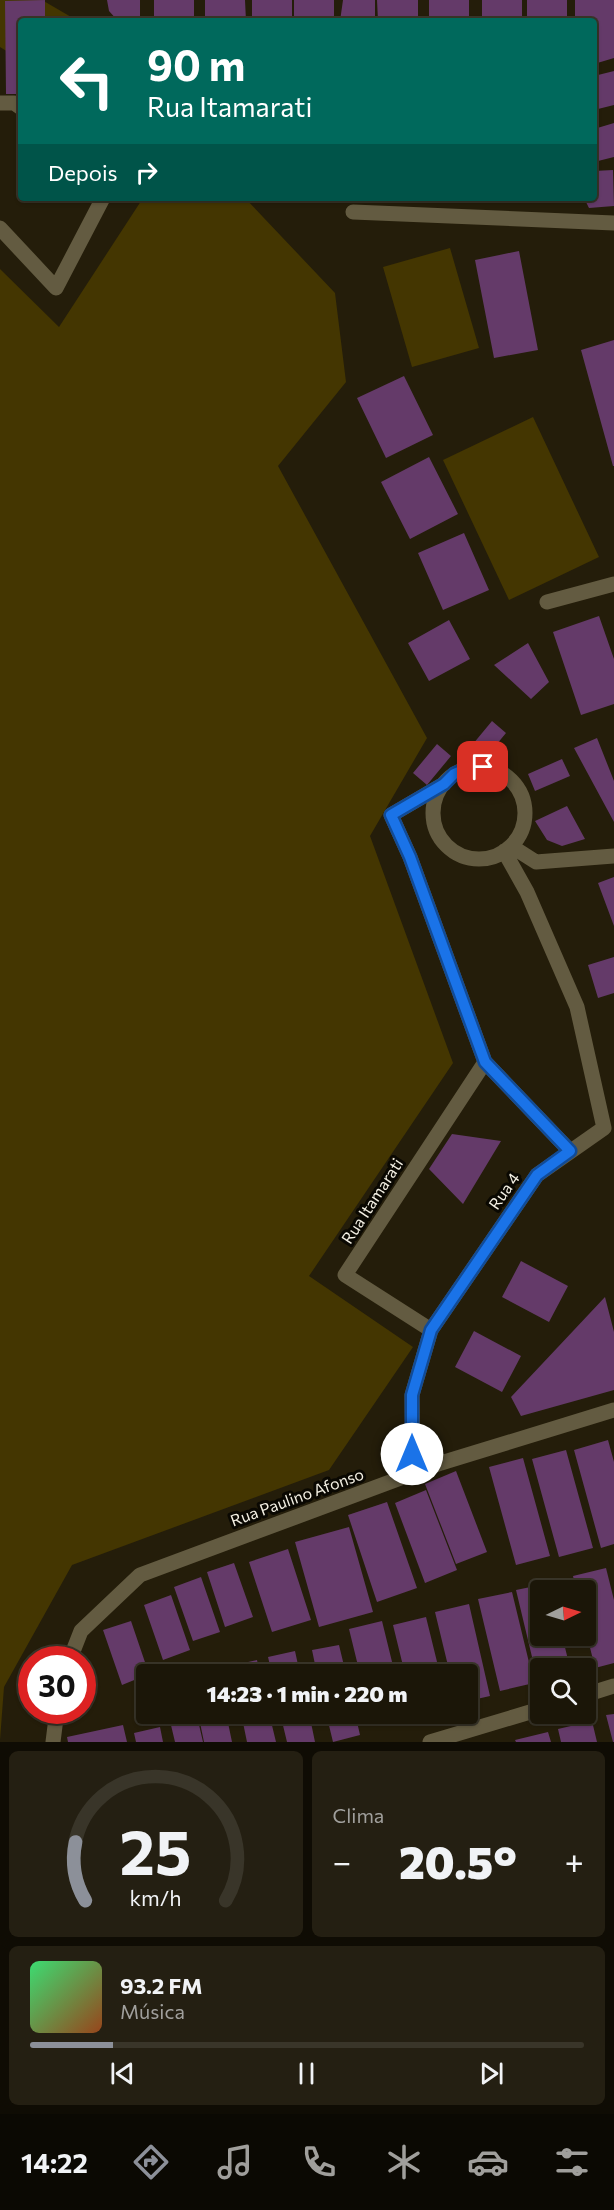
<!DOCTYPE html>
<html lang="pt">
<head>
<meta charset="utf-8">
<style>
	body { margin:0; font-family:Commissioner,sans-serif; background:#241f12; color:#f1f3f6; height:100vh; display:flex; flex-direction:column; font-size:22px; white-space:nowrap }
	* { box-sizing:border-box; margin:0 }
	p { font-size:20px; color:#a09f9c }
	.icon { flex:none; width:33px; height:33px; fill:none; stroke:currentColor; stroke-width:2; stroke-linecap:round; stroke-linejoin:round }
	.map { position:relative; height:1742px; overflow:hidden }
	.sheet { display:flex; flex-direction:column; gap:9px; padding:9px; background:#0f0c04; flex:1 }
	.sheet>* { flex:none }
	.hud { position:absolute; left:18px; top:18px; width:579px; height:183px; border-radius:6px; box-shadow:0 2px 4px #0004,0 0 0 2px #393529; background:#00695c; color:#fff; overflow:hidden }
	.needle { width:39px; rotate:85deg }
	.controls { position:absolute; left:530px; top:1580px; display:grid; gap:12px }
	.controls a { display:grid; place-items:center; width:66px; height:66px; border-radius:6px; background:#1b1608; box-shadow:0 2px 4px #0004,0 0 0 2px #393529; font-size:30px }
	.speed { position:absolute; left:18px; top:1646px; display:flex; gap:12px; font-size:30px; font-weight:700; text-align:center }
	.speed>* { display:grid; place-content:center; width:78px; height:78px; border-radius:50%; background:#1b1608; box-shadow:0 2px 4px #0004,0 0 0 2px #393529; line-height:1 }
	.speed .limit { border:9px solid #d22; background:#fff; color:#111 }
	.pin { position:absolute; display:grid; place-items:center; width:51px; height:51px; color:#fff; margin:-26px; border-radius:12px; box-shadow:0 3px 9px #0006 }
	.me { position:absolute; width:66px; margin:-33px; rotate:0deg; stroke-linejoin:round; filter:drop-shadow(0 0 4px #0008) }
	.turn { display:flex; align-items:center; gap:21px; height:126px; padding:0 30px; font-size:27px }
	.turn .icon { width:78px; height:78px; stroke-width:2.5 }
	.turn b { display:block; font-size:42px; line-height:51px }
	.then { display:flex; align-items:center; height:57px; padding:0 30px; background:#0003; gap:12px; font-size:22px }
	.big { font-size:45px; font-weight:800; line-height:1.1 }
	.sheet .widget { flex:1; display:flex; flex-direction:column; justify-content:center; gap:9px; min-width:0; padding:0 21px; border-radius:9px; background:#241f12 }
	.sheet .dial { align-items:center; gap:0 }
	.dial svg { height:156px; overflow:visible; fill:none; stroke:#393529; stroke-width:7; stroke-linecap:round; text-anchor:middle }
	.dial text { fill:#f1f3f6; stroke:none }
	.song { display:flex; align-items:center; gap:18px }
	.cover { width:72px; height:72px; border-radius:9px; background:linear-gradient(135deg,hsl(140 70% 55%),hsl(20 70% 35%)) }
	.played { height:6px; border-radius:3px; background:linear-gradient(90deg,#8c9099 15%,#393529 15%) }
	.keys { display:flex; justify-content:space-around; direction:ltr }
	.heat { display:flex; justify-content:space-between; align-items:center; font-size:33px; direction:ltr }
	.sheet .tiles { flex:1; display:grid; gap:9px; grid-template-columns:1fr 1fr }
	.widget:last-child { grid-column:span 2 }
	.trip { position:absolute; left:136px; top:1664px; width:342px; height:60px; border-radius:6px; background:#1b1608; box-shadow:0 2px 4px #0004,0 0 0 2px #393529; font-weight:800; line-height:60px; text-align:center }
	.tab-bar { display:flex; height:96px; justify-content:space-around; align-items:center; background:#0b0903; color:#a09f9c }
	.tab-bar .icon { width:42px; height:42px }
	.tab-bar .on { color:#8c9099 }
	.tab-bar b { font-size:27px; color:#f1f3f6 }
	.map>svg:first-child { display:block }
</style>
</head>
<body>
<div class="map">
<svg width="614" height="1742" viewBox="0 0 614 1742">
	<rect width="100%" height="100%" fill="#241d0a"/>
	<path fill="#443601" d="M0,0H42L78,21H21V60L0,47Z
		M143,198H245L335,293L346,382L278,466L427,738L370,836L453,1063L309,1276L413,1347L329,1470L72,1565L4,1687L0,1740V269L59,327Z
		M450,248L479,348L412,367L383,267Z
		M533,417L599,557L509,600L443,460Z"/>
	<path fill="#643a69" d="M45,0V21H21V94H6L5,1Z
		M107,0H140V21H118L109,11Z
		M154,0H194V21H154Z
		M205,0H245L246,21H205Z
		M252,0H292V21H252Z
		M294,0H334V21H294Z
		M343,0H375V21H340Z
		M377,0H418V21H378Z
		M429,0H469V21H429Z
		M482,0H522V21H482Z
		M527,0H567V21H527Z
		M575,0H614V58L594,64V21H575Z
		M614,71V105L594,110V76Z
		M614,123V157L594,162V129Z
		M613,170L614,206L589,208L584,198H594V171Z
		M519,251L538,350L494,358L475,260Z
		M614,340V466H613L581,350Z
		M404,376L433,435L386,458L357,398Z
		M429,457L458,514L410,539L381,482Z
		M464,533L489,590L443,610L418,553Z
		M599,616L614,659V704L581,715L553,632Z
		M449,620L470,659L429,681L408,643Z
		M528,643L549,682L531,699L494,665Z
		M492,721L506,733L482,762L468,750Z
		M597,738L614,781V822L574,748Z
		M437,744L451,756L427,785L413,773Z
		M562,759L570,776L535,791L528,774Z
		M567,806L585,839L562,846L547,840L535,821Z
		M614,877V926L598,883Z
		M614,957V993L598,998L588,965Z
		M452,1134L501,1141L463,1204L429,1169Z
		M521,1261L568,1286L549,1322L502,1297Z
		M605,1297L614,1332V1390L521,1416L511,1397Z
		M474,1331L521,1356L502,1392L455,1367Z
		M608,1440L614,1462V1544L601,1548L574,1450Z
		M566,1450L593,1548L559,1557L532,1459Z
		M523,1458L550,1556L516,1565L489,1467Z
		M456,1471L487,1552L456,1564L425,1484Z
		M426,1490L457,1570L425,1583L395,1503Z
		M387,1502L417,1588L377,1602L348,1515Z
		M349,1527L373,1612L319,1627L295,1542Z
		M288,1549L311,1620L272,1632L249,1562Z
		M234,1563L253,1617L225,1627L207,1572Z
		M606,1568L614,1600V1663L595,1668L585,1627V1590H576L573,1576Z
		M201,1577L220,1632L193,1641L174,1587Z
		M550,1583L552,1590H540V1635H562L570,1668H540L538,1682L516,1590Z
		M512,1592L534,1683L500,1691L478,1599Z
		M171,1595L190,1650L163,1660L144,1605Z
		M469,1604L490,1696L468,1701V1674H450L435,1612Z
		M426,1617L440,1674H405L393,1625Z
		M131,1621L149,1674L122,1685L103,1630Z
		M382,1621L395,1674H360L349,1629Z
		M339,1645L346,1674H317L312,1650Z
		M295,1651L300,1674H272L268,1657Z
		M257,1660L260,1674H232L230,1666Z
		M198,1713H226L232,1742H204Z
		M241,1713H269L276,1742H247Z
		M280,1713H309L315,1742H287Z
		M326,1713H355L360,1735L333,1742Z
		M369,1713H400V1714L371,1721Z
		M614,1714V1742H613L606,1715Z
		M197,1716L203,1742H175L170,1721Z
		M592,1721L597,1742H561L558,1729Z
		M123,1725L127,1742H68L67,1737Z
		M160,1727L163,1742H136L134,1733Z
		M548,1732L551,1742H516L515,1740Z"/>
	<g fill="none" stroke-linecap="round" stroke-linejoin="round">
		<path stroke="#635b41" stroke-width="15" d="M0,103H14L21,108
			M353,212L614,223
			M0,228L56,288L103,198
			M547,602L614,584
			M433 813a46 46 0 1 1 92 0a46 46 0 1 1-92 0Z
			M444,784L391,815L410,857L485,1062L570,1151
			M511,846L536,862L614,856
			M431,1330L345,1275L485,1062
			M413,1474L412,1395L431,1330L537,1175L604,1128L577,1007L527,892L504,851
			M70,1659L81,1631L140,1575L441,1463L614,1410
			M585,1695L614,1686
			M53,1742L57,1710
			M430,1742L540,1709"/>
	</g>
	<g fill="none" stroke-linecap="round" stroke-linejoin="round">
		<defs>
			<path id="route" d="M412,1454V1395L431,1330L537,1175L570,1151L485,1062L410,857L391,815L444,784L454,774L468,768L483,767"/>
		</defs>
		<use href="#route" stroke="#114b97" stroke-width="15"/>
		<use href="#route" stroke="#1a73e8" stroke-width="10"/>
	</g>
	<g text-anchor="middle" stroke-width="6" stroke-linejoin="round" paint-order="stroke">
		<g font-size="16" fill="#f4f0e4" stroke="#0a0802">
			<text transform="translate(504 1191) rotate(-55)" y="6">Rua 4</text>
			<text transform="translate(372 1201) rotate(-57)" y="6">Rua Itamarati</text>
			<text transform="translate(297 1497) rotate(-20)" y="6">Rua Paulino Afonso</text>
		</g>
	</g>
</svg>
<div class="controls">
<a><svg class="needle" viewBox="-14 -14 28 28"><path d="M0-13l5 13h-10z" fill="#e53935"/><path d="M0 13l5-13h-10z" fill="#a09f9c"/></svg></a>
<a><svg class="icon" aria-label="search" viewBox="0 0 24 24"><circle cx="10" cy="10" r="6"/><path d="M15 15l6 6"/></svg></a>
</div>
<div class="speed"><div class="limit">30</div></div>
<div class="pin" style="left:483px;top:767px;background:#d93025"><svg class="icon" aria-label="arrive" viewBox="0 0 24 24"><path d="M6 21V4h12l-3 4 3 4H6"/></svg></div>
<svg class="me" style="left:412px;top:1454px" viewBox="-20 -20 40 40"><circle r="19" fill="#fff"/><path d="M0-13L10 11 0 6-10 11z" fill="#1a73e8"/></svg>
<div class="trip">14:23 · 1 min · 220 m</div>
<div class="hud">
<div class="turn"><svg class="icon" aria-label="left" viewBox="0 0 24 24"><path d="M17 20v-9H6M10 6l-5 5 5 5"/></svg><div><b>90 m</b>Rua Itamarati</div></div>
<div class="then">Depois<svg class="icon" aria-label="right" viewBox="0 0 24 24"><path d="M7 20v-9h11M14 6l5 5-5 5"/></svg></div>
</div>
</div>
<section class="sheet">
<div class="tiles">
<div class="widget dial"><svg viewBox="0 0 100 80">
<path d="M14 69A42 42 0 1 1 86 69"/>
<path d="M14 69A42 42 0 0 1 9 39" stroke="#8c9099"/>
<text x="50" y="56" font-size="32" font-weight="700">25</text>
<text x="50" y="72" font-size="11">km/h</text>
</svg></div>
<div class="widget"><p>Clima</p>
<div class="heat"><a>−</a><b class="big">20.5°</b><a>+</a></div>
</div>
<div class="widget">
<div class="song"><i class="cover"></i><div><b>93.2 FM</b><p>Música</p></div></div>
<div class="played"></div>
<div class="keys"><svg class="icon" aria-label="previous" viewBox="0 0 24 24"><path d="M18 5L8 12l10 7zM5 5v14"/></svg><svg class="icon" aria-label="pause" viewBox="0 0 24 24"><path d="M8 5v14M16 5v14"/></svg><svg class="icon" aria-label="next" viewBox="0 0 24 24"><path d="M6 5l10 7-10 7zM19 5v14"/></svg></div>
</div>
</div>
</section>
<nav class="tab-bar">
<b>14:22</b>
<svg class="icon on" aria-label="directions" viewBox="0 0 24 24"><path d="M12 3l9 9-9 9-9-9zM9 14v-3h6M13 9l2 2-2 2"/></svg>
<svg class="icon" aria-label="music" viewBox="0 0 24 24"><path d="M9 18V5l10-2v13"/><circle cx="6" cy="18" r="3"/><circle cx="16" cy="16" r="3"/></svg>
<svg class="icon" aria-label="phone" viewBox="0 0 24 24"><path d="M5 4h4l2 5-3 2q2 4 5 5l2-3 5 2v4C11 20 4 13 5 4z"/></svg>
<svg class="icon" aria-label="climate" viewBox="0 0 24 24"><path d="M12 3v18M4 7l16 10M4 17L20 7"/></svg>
<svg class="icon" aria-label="car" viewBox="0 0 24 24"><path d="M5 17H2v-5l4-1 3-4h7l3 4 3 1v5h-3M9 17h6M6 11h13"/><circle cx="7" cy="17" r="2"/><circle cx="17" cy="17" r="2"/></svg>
<svg class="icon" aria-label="filters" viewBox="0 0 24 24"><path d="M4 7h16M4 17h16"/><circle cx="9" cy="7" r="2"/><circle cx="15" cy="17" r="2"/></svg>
</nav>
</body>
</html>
